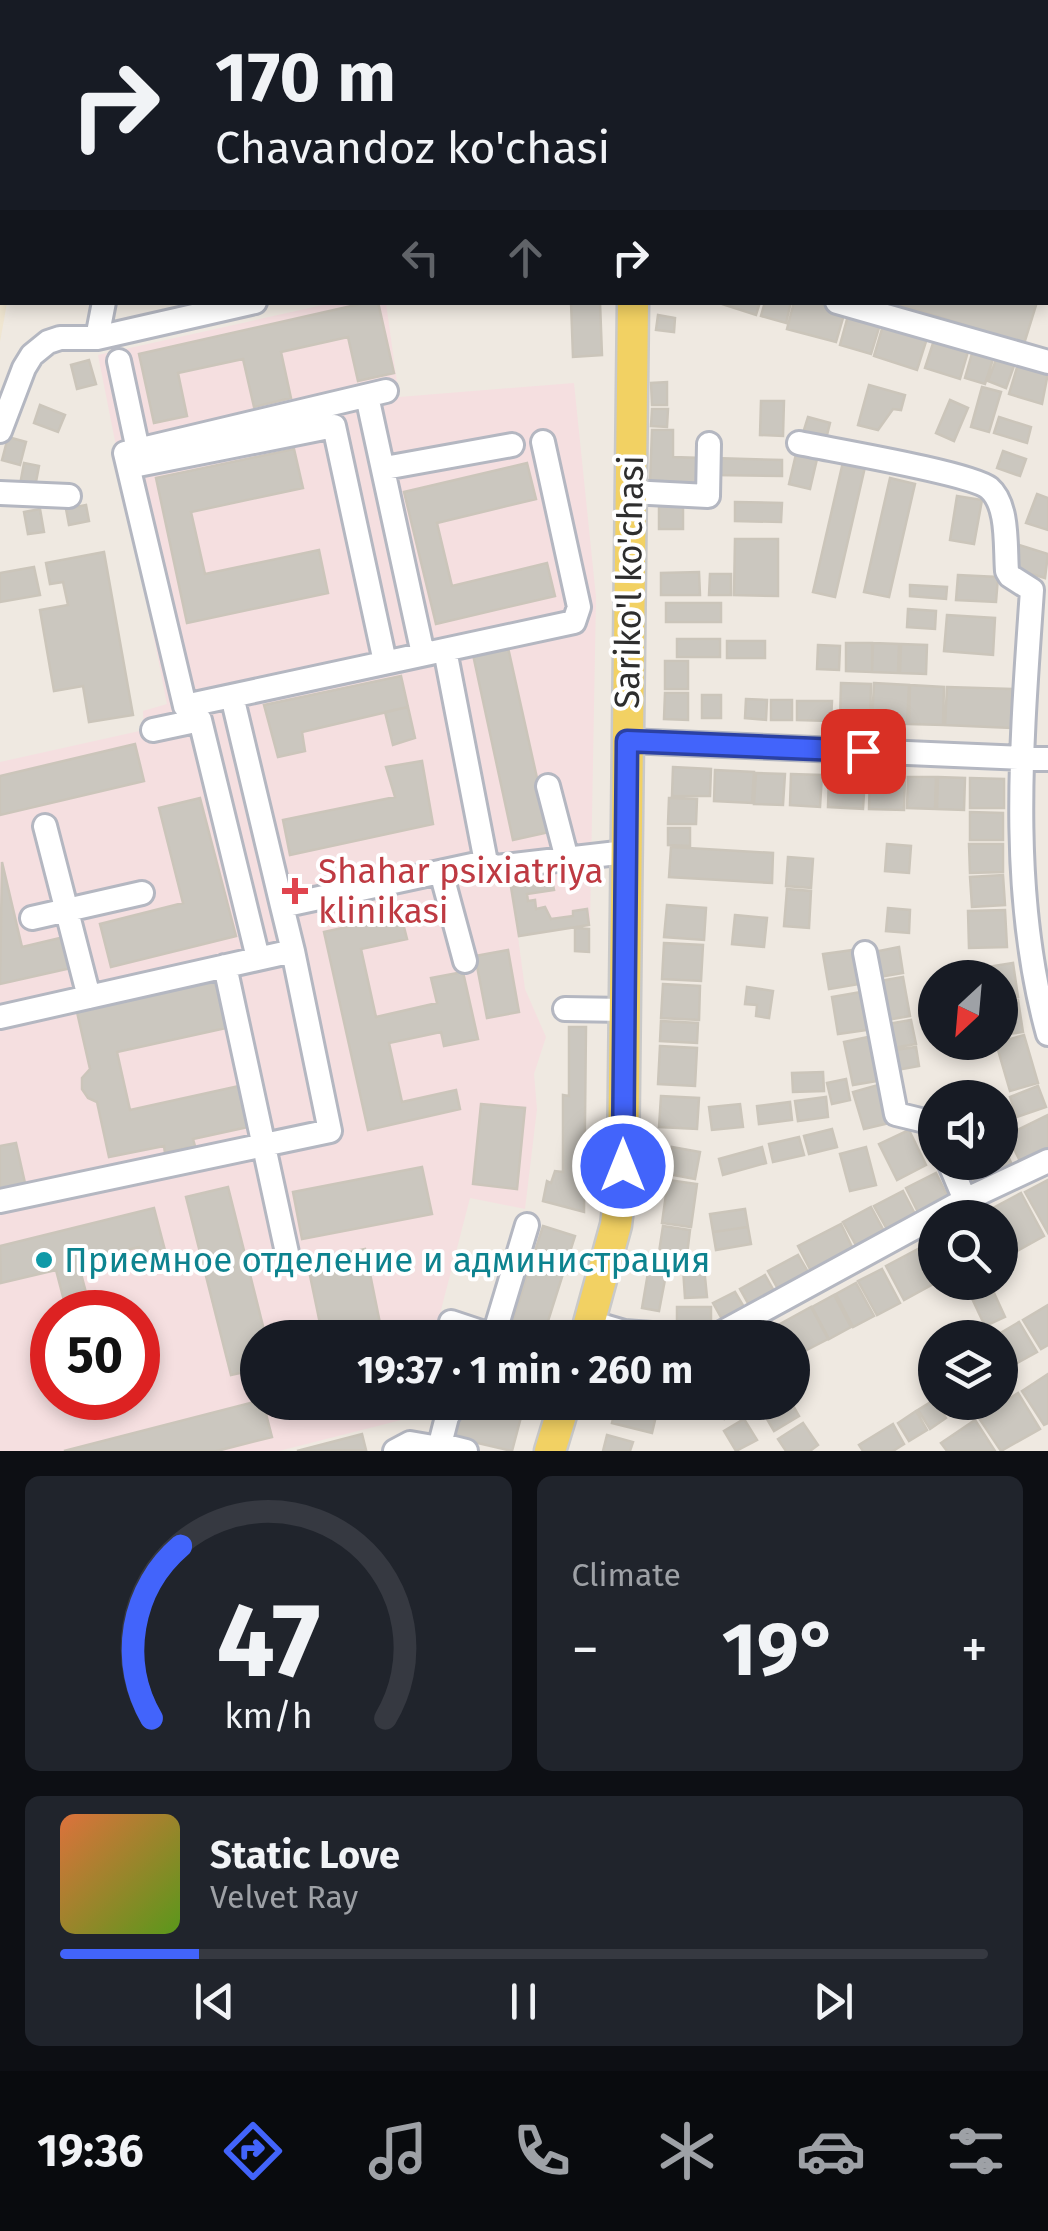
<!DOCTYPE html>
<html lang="en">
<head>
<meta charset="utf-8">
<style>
	body { margin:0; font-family:"Fira Sans",sans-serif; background:#20242c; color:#f1f3f6; height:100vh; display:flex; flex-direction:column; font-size:38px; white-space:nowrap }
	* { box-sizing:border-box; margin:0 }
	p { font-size:32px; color:#9ea1a6 }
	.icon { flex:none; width:55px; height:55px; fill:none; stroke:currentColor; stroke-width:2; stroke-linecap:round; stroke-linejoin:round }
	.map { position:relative; height:1451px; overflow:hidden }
	.sheet { display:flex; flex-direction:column; gap:25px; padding:25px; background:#0d0f14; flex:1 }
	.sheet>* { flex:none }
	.hud { position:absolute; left:0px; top:0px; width:1050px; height:305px; box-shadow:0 5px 15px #0003; background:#171b24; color:#f1f3f6; overflow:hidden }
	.needle { width:65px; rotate:206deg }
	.controls { position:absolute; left:918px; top:960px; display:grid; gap:20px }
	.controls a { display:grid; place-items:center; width:100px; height:100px; border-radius:50%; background:#171b24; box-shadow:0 5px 15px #0003; font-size:50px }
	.speed { position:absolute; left:30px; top:1290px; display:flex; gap:20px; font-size:50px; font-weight:700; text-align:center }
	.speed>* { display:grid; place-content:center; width:130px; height:130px; border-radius:50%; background:#171b24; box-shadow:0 5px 15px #0003; line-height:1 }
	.speed .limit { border:15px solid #d22; background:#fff; color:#111 }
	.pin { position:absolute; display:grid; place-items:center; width:85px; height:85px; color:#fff; margin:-42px; border-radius:20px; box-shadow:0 5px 15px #0006 }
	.me { position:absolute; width:110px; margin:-55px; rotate:0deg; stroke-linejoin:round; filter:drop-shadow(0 0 8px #0008) }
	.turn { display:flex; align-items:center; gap:35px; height:210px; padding:0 50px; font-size:45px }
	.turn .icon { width:130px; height:130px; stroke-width:2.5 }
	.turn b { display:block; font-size:70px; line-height:85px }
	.lanes { display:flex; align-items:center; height:95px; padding:0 50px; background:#0003; justify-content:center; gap:50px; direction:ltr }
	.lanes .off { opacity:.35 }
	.big { font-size:75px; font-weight:700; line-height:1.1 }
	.sheet .widget { flex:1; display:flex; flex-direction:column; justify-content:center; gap:15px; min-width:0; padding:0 35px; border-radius:15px; background:#20242c }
	.sheet .dial { align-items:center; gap:0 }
	.dial svg { height:260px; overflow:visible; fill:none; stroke:#363941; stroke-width:7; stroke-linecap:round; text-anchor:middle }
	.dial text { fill:#f1f3f6; stroke:none }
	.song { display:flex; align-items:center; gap:30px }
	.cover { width:120px; height:120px; border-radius:15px; background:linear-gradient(135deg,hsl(20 70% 55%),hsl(90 70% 35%)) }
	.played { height:10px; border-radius:5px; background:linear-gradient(90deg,#4264fb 15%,#363941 15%) }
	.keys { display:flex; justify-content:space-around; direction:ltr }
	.heat { display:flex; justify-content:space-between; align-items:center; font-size:55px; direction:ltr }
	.sheet .tiles { flex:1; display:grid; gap:25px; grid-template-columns:1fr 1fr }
	.widget:last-child { grid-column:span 2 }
	.trip { position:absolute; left:240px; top:1320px; width:570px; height:100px; border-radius:50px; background:#171b24; box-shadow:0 5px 15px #0003; font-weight:700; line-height:100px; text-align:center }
	.tab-bar { display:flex; height:160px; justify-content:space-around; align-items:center; background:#090b0e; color:#9ea1a6 }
	.tab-bar .icon { width:70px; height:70px }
	.tab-bar .active { color:#4264fb }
	.tab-bar b { font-size:45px; color:#f1f3f6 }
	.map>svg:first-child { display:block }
</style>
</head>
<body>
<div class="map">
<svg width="1048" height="1451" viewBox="0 0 1048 1451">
	<rect width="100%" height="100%" fill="#efe9e1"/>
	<path fill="#f0e6d1" d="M0,0H65L2,2V302L7,303L0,342Z"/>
	<path fill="#f5dfe0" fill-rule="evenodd" d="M332,303H386L399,397L574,383L596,597L590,926L518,937L525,989L546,1037L534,1074L537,1109L525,1209L470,1198L434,1337L258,1338V1402L417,1403L413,1417L279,1451H0V762L144,730L143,711L167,704L98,355ZM52,1312H138V1398H52Z"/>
	<path fill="#cbc7bf" stroke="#cbc5ba" stroke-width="2.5" d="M456,0H606V2Z
		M369,302H378L394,373L358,381L348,337L281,352L291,398L254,407L243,359L178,373L187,416L154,423L139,354Z
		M571,302H600L602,355L573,357Z
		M716,302H760L756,315Z
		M765,302H791L786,323L761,316Z
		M794,302H814L845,311L836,342L787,329Z
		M892,302H1037L1024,344Z
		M849,312L881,321L871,354L840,345Z
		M658,315L675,318L674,332L656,330Z
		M884,322L928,335L917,370L874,356Z
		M935,337L969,348L960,379L925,368Z
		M973,350L994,356L985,384L965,378Z
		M997,357L1015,363L1006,388L988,381Z
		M89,360L96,384L77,389L71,365Z
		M1018,364L1048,373L1042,404L1009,394Z
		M667,382V405H652L651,383Z
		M869,385L905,395L901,410L893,409L878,430L858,425Z
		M982,387L1001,392L989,432L971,427Z
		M950,400L968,408L954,441L936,433Z
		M761,401H784L783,436L760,435Z
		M40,405L65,415L58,432L34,423Z
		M652,409H668L667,427L651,426Z
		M808,417L830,423L826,439L803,433Z
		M999,417L1031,427L1027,443L994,433Z
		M652,430H673V457L703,458V484L650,483Z
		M8,437L26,442L20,465L2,460Z
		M294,449L303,488L191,512L205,574L319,550L328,593L187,623L156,478Z
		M1003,451L1026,459L1020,476L997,468Z
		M796,454L817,459L810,489L789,484Z
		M714,458L782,460V476L714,475Z
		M843,462L865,467L835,597L813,592Z
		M24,463L39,466L35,487L20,485Z
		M527,463L536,499L437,523L452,586L547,563L555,596L436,624L404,492Z
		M890,478L915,484L889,597L864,592Z
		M1037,494L1048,498V530L1026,523Z
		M957,496L982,500L974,544L950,540Z
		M735,502L782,503L781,522L735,521Z
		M86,505L89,521L69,525L66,509Z
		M659,505H683V529H659Z
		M40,509L44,532L28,534L24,512Z
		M735,539H778V596L734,595Z
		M1019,545L1048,554L1045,578L1012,568Z
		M104,552L133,715L89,722L83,686L54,691L40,610L68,605L63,582L50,584L46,563Z
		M34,567L40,595L0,602V573Z
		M699,572L700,595H661V573Z
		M710,574H731V595H709Z
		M958,575L998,577L996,602L956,600Z
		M910,585L947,587L946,599L910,596Z
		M666,603H721V622H666Z
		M908,609L936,611L935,629L907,627Z
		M947,615L995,618L993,655L944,651Z
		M677,639H720V657H677Z
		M727,641H765V658H727Z
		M507,643L549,832L513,840L472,650Z
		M846,643H872V672L846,671Z
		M873,643L899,644L898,673L872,672Z
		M901,644L927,645L926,674L900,673Z
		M818,645L840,646L839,670L817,669Z
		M665,661H688V689H665Z
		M401,676L408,707L302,732L305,751L278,757L264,705Z
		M841,683L871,684L870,722L840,720Z
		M874,683L909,685L907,724L872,722Z
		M910,685L944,687L943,725L909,724Z
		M947,687L1012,689L1011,728L945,725Z
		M665,693H688V720L664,719Z
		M702,695H721V718H702Z
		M746,699L767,700L766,720L745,718Z
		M771,700H792V720H771Z
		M797,701H832L831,721L797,720Z
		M408,707L415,738L393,745L385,712Z
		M135,744L144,781L0,815V776Z
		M422,761L433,824L290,855L283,820L395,797L386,767Z
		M673,767L711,769L710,796H672Z
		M715,770L754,772L752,803L714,801Z
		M756,773L785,774L783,805L754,804Z
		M791,774L822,775L820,807L790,805Z
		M829,776L865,777L863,809L828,807Z
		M870,776L905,777L904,810L869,809Z
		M908,777H936L935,809L907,808Z
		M938,777L965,778L964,810L937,809Z
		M970,778L1004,779V808H970Z
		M200,798L236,936L111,967L100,924L183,903L159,808Z
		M669,798L697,799L696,824H668Z
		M970,812L1003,813V840H970Z
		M668,828H690V846L668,845Z
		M887,844L911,846L909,873L885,871Z
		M969,844H1003V872L970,873Z
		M671,847L773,853L772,883L669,877Z
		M788,857L813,859L811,888L786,886Z
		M2,862L22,947L64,937L71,968L0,984Z
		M1003,875L1005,905L972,907L970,877Z
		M552,880L554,890L527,894L528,901L535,900L536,909L545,907L551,919L573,916V911L587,909L589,925L519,936L511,887Z
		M787,889L811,891L809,928L784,926Z
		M667,905L706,908L704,940L664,937Z
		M888,908L910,910L909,933L886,931Z
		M1005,910L1007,947L969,948L968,911Z
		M401,915L407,939L361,949L376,1017L437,1003L431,978L463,972L478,1039L444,1046L441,1032L389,1043L402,1102L456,1090L460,1109L368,1130L324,932Z
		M735,915L767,918L764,947L732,944Z
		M575,928L589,929V952L575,951Z
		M664,943L703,945L701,981L662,979Z
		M899,947L903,973L873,978L869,953Z
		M508,950L519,1012L487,1018L475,956Z
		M853,950L859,984L829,989L823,954Z
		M1013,963L1018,997L1000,1000V978H983L981,968Z
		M903,977L910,1016L881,1021L874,982Z
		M215,981L226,1028L117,1052L130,1110L239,1086L248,1127L193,1139L195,1146L165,1153L164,1146L109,1157L97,1102L88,1098L82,1089V1078L90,1069L77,1012Z
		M663,984L700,986L699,1020L661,1018Z
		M747,987L773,991L769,1018L756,1016L757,1005L745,1004Z
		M861,992L867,1030L838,1034L832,997Z
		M1018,1000L1023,1032L1000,1035V1003Z
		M911,1020L916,1044L887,1049L882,1025Z
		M661,1021L698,1023L697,1043L660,1041Z
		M569,1027H586L584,1212L543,1201L547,1181L551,1183L555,1171L563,1172V1095L569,1096Z
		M1024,1035L1038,1083L1010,1091L996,1043Z
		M868,1037L877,1081L853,1085L844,1042Z
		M660,1046L697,1048L695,1086L658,1084Z
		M916,1047L919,1066L891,1071L887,1051Z
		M823,1072L824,1091L793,1092L792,1073Z
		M846,1079L850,1100L832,1104L827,1083Z
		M878,1085L889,1123L864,1129L853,1092Z
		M1038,1086L1046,1107L1017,1117L1010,1097Z
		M661,1096L699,1098L697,1129L659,1127Z
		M826,1097L828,1117L798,1121L795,1101Z
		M790,1102L792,1120L759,1124L757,1106Z
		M481,1104L525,1108L517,1189L473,1184Z
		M740,1104L743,1127L712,1130L709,1107Z
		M1048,1115V1150L1021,1163L1007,1135Z
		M832,1129L837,1147L809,1154L804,1136Z
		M909,1130L926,1165L897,1180L879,1144Z
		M799,1137L804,1155L773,1162L769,1144Z
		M1000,1138L1013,1167L967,1187L956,1162H1000Z
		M16,1143L25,1183L0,1189V1146Z
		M672,1147L700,1152L695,1179L668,1174Z
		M762,1147L766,1163L723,1175L719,1159Z
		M866,1147L876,1185L850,1191L840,1154Z
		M422,1167L432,1214L302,1239L293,1192Z
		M936,1173L949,1199L919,1214L906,1188Z
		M668,1180L697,1184L691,1227L662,1223Z
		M1048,1180V1233L1025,1192Z
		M228,1187L266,1338H258V1369L231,1375L186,1197Z
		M903,1191L916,1216L888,1231L874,1206Z
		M1021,1193L1044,1236L1017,1251L993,1208Z
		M871,1207L885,1233L857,1247L843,1222Z
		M154,1208L167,1258L143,1264L139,1247L78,1262L91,1312H67L56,1270L1,1283L0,1246Z
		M745,1209L748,1227L713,1232L710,1214Z
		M841,1224L853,1249L811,1271L798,1246Z
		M543,1226L575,1236L543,1337L511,1326Z
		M663,1226L690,1230L686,1263L658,1259Z
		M748,1227L751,1244L716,1250L713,1232Z
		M920,1248L937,1282L904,1300L886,1266Z
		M365,1249L383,1338H323L307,1261Z
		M798,1255L808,1272L778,1289L768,1271Z
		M650,1261L668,1264L659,1311L642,1308Z
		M704,1267L707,1297L685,1298L683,1268Z
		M882,1269L900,1303L877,1315L858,1281Z
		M765,1275L774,1291L749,1305L740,1289Z
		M989,1282L1005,1317L985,1326L969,1292Z
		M856,1283L874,1316L853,1327L836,1294Z
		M735,1292L744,1307L722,1319L713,1303Z
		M834,1295L851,1327L829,1339L812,1307Z
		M1048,1305V1345L1041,1349L1023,1320Z
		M677,1307H711V1323H677Z
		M811,1307L828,1339L797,1355L792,1338H788L780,1324Z
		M1019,1322L1037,1352L1008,1368L1000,1355V1338H992Z
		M1048,1374V1423L1044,1425L1022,1391Z
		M1018,1393L1040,1429L1001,1451L979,1418Z
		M934,1400L946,1418L930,1429L918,1410Z
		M258,1401L263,1402L272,1437L217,1451H64Z
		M486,1402H525L512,1451L452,1437L460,1409L482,1415Z
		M664,1402H728L724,1419Z
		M757,1402H791L799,1416L774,1431Z
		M616,1406L656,1416L652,1433L612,1423Z
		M916,1411L927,1430L909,1441L898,1423Z
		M744,1419L757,1440L736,1451L724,1431Z
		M975,1420L995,1451H947L941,1443Z
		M803,1423L818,1445L810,1451H786L778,1439Z
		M893,1424L904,1444L893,1451H863L859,1445Z
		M362,1434L366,1450L297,1451Z
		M607,1435L633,1442L630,1451H603Z"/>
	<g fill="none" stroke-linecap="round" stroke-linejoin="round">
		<defs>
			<path id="minor" d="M335,0L345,2
				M267,2V0
				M373,2L374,0
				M625,2V0
				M837,302L1048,362
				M97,338L104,302
				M119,361L138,450
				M367,396L423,654
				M0,431L24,368L32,355L48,342L60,338H97L255,302
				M799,443C832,450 970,473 989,488C1009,505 1005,547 1007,571L1010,576L1032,590C1022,737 1008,890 1048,1034
				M133,466L334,426L385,662
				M385,468L512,445
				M630,492L708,496L709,444
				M0,493L69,496
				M445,650L486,862L496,867L626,852
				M232,696L282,906L486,862
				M185,706L125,453L386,391
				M153,730L200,720
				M627,741L1048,759
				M548,786L567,859
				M45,826L89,997
				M441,872L465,961
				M282,906L293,951
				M32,918L142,893
				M865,953L896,1114L929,1122L935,1129
				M258,958L200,720L185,706L574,622L579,607L543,442
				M225,966L289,1262
				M565,1009L625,1010
				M0,1017L293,951L330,1131L0,1201
				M949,1162L965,1200
				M451,1322L499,1338
				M590,1322L624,1332L708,1338
				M493,1338L527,1225
				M712,1338L965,1200L1048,1161
				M395,1451L410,1443L439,1448L447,1417L456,1402
				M433,1451L446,1446L466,1451"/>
			<path id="major" d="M821,2L822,0
				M585,1338L616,1225L623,1166L633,302
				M550,1451L565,1402"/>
		</defs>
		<use href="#minor" stroke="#b4b7c1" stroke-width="28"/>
		<use href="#major" stroke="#c9c9c9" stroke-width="35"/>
		<use href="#minor" stroke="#fff" stroke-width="22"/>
		<use href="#major" stroke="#f2d163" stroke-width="30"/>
	</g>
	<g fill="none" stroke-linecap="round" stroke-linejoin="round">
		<defs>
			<path id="route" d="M623,1166L627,741L863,751"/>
		</defs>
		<use href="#route" stroke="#2b41a3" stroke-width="25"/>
		<use href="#route" stroke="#4264fb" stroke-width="18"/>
	</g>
	<path fill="#e0444e" stroke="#fff" stroke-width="4" d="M290 876h10v10h10v10h-10v10h-10v-10h-10v-10h10z"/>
	<circle fill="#0f9aa8" stroke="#fff" stroke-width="4" cx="44" cy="1260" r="10"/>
	<g text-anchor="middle" stroke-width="8" stroke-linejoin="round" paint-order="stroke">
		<g font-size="35" fill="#2e2e2e" stroke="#fff">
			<text transform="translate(629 582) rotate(-89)" y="12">Sariko'l ko'chasi</text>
		</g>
		<g font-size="35" fill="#be3a42" stroke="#fff" text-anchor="start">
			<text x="318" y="883">Shahar psixiatriya<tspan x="318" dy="40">klinikasi</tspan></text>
		</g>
		<g font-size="35" fill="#0d838f" stroke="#fff" text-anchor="start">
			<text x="64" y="1272">Приемное отделение и администрация</text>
		</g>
	</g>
</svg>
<div class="controls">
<a><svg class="needle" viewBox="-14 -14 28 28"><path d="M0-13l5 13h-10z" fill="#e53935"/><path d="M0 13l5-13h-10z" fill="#9ea1a6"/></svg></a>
<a><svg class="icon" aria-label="sound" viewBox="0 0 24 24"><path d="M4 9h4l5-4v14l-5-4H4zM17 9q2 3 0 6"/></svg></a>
<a><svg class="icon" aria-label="search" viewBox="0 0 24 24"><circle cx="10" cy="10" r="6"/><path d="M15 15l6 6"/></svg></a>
<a><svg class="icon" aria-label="layers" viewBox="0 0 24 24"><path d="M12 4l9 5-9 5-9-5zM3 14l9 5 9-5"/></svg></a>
</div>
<div class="speed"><div class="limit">50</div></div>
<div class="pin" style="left:863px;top:751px;background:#d93025"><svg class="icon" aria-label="arrive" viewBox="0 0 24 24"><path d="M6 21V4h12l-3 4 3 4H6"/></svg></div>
<svg class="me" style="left:623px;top:1166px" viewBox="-20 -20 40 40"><circle r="17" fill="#4264fb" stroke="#fff" stroke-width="3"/><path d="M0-11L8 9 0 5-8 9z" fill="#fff"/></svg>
<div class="trip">19:37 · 1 min · 260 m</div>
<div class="hud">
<div class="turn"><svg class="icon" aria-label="right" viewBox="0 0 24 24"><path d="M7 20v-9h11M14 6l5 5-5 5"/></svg><div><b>170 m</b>Chavandoz ko'chasi</div></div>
<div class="lanes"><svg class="icon off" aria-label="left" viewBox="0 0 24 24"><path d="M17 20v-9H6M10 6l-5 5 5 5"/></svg><svg class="icon off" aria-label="ahead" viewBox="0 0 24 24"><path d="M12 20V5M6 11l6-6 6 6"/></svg><svg class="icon" aria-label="right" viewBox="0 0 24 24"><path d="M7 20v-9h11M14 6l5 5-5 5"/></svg></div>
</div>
</div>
<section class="sheet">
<div class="tiles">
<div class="widget dial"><svg viewBox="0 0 100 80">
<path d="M14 69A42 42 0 1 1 86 69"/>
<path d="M14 69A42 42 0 0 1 23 16" stroke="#4264fb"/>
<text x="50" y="56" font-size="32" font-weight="700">47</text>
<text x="50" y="72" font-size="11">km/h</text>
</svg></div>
<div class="widget"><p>Climate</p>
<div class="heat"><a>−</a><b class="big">19°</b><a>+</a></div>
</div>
<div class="widget">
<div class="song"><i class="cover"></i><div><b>Static Love</b><p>Velvet Ray</p></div></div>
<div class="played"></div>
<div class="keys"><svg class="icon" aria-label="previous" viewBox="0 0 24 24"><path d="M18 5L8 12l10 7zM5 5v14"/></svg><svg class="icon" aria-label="pause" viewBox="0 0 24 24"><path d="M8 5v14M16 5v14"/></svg><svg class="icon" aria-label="next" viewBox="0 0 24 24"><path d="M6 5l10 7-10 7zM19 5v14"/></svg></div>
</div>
</div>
</section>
<nav class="tab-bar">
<b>19:36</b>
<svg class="icon active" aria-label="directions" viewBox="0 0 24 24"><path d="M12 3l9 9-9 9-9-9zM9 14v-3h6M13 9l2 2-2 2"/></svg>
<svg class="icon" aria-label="music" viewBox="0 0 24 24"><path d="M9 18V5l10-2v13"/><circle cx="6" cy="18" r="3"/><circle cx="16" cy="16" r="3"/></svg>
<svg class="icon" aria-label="phone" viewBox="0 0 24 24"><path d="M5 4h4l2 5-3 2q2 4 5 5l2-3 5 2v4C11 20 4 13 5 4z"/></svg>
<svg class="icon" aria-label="climate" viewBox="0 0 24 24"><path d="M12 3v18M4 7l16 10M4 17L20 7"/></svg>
<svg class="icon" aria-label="car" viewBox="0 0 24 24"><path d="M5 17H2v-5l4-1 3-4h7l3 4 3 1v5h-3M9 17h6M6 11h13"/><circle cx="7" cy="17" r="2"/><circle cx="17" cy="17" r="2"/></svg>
<svg class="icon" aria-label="filters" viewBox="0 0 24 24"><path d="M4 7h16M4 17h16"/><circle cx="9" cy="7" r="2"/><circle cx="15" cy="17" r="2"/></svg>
</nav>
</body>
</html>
